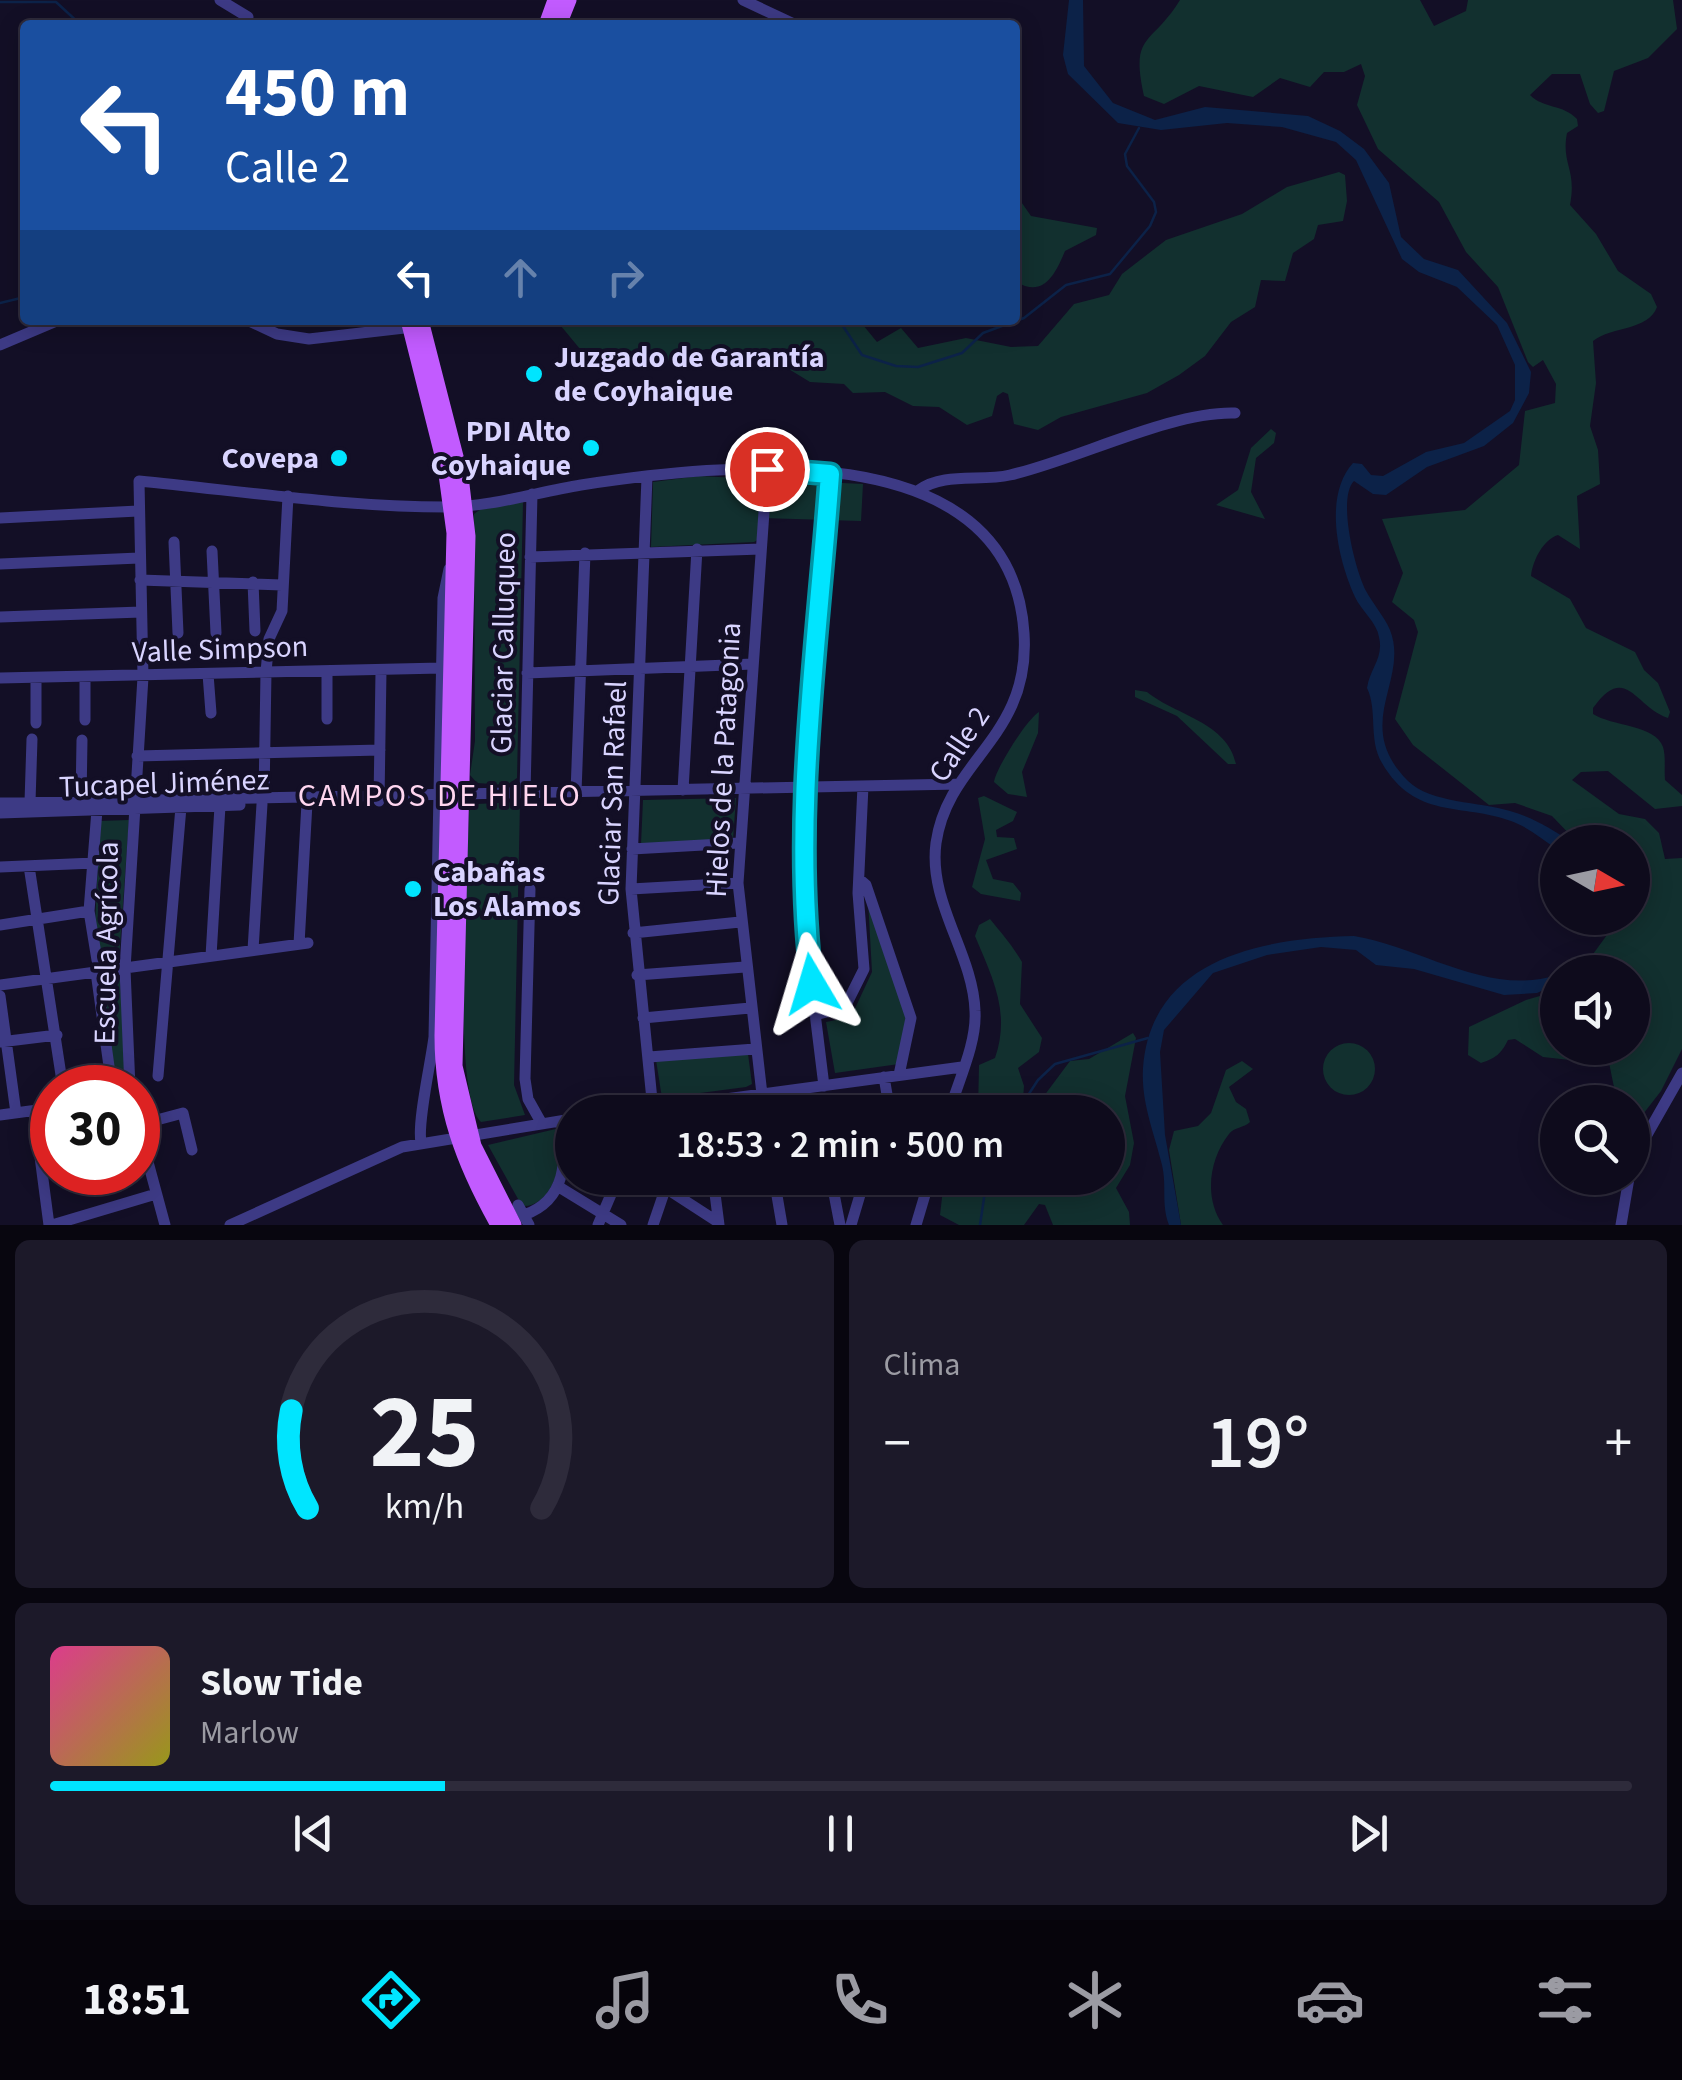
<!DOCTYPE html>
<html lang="es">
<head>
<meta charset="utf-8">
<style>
	body { margin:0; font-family:"Source Sans 3",sans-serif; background:#1c1929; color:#f1f3f6; height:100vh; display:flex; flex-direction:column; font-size:38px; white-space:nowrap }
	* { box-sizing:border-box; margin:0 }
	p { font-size:32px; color:#9b9ba3 }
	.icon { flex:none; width:55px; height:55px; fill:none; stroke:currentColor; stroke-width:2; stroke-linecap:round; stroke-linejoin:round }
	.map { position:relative; height:1225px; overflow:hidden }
	.drawer { display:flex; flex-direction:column; gap:15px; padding:15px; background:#08060f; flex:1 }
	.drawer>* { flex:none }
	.guide { position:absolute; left:20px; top:20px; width:1000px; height:305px; border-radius:10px; box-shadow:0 5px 25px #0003,0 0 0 2px #2e2b3b; background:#1a4fa0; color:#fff; overflow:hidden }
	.needle { width:65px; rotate:99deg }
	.fabs { position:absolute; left:1540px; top:825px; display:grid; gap:20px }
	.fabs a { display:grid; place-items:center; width:110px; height:110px; border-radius:50%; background:#0e0b1c; box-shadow:0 5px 25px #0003,0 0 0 2px #2e2b3b; font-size:50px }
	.speed { position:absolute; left:30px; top:1065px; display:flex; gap:20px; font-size:50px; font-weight:700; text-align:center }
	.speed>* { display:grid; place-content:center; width:130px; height:130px; border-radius:50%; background:#0e0b1c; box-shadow:0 5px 25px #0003,0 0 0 2px #2e2b3b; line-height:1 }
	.speed .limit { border:15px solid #d22; background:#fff; color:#111 }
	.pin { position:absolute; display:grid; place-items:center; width:85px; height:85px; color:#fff; margin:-42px; border:5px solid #fff; border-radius:50%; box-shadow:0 2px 10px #0007 }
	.me { position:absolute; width:110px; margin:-55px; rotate:353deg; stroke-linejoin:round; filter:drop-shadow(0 0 8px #0008) }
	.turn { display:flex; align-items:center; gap:35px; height:210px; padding:0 40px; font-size:45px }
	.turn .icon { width:130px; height:130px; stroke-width:2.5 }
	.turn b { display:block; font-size:70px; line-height:85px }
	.lanes { display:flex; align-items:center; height:95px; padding:0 40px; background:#0003; justify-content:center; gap:50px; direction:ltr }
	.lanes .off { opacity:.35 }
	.big { font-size:75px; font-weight:600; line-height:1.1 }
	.drawer .tile { flex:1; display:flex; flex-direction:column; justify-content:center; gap:15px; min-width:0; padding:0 35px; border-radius:15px; background:#1c1929 }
	.drawer .dial { align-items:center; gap:0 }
	.dial svg { height:260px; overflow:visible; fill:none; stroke:#2e2b3b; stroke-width:7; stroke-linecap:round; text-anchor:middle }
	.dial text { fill:#f1f3f6; stroke:none }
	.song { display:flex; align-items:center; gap:30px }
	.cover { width:120px; height:120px; border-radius:15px; background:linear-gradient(135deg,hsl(330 70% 55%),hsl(60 70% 35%)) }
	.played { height:10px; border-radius:5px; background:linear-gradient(90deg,#00e5ff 25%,#2e2b3b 25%) }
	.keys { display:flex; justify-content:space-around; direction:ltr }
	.heat { display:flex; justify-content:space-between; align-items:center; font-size:55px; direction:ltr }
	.drawer .tiles { flex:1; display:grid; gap:15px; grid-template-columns:1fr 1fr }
	.tile:last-child { grid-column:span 2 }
	.trip { position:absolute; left:555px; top:1095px; width:570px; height:100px; border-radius:50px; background:#0e0b1c; box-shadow:0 5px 25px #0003,0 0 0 2px #2e2b3b; font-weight:600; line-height:100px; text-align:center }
	.dock { display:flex; height:160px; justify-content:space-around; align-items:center; background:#06040b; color:#9b9ba3 }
	.dock .icon { width:70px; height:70px }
	.dock .current { color:#00e5ff }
	.dock b { font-size:45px; color:#f1f3f6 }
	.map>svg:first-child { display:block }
</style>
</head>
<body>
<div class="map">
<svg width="1682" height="1225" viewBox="0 0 1682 1225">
	<rect width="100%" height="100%" fill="#130f26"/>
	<path fill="#12302f" d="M1180,0H1420L1434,26L1466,11L1468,0H1673L1677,29L1648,58L1614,71L1604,111L1598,113L1590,104L1580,74H1552L1530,95C1544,109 1563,104 1577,119L1578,126L1567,133C1561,165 1577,168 1570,205L1596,234L1618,271L1651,294L1657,307C1648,331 1612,326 1593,341L1596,383L1590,426L1598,450L1600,484L1577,496L1580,549L1558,535C1543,540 1533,560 1531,576L1570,599L1586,628L1635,652L1644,670L1658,683L1670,712L1668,718C1635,707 1626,662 1593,708V714C1611,726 1656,725 1663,747C1666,757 1664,769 1665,780L1682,795V806L1655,809L1608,771L1581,772L1572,780L1619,814L1645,819L1659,833L1665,859L1682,858V1049L1661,1091L1640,1118L1633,1114L1632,1102H1619L1616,1097L1606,1048H1632V972H1580L1612,928L1613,918H1632V842H1577L1552,816L1515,803L1489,805L1413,745L1395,719L1418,632L1414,620L1392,602L1403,573L1382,519L1465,510L1519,465L1525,411L1555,403L1556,384L1543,360L1533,367L1528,362L1498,287L1466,252L1439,202L1378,149L1357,105L1365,76L1361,64L1344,72H1324L1310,87L1280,78L1253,97L1199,86L1164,104L1144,96C1130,32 1151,47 1180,0Z
		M1339,172L1345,175L1347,201L1343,221L1318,225L1314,239L1293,253L1285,281L1261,280L1255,307L1231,322L1205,356L1179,375L1147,393L1061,417L1038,430L1014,424L1008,394L1003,392L997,396L992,416L967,425L939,407L913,406L885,392L853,393L844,384L810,382L759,351L706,349L647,367L608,360L580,349L556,320H864L863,325L877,342L901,328L918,348L966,338L1011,347L1038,346L1074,304L1109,295L1122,274L1166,240L1242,214L1287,187Z
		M1015,193L1031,216L1097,228L1096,235L1065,251C1055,275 1043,299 1015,281Z
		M1271,429L1276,433L1274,443L1256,458L1251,492L1265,519L1216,505L1238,490L1251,448Z
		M699,476L863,484L861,521L761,518L759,539L754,542L651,547L653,482Z
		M523,502L517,778L507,785L477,783L470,775L475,741L474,514L481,509Z
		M1135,690L1147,692C1177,716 1227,722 1236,764H1228L1177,716L1135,697Z
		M1039,712L1038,733L1022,772L1027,797L1008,794L994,782C996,768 1027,719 1039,712Z
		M984,796L1017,812L1013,821L996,830L997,837L1014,838L1017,849L986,860L993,879L1013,883L1021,893L1020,901L981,894L972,887L985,839L978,798Z
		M736,798L733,840L641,844L643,800Z
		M520,802L514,1085L525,1115L481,1122C451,1095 468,863 469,811L476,804Z
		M129,820L119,960L101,963L95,924L100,821Z
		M868,900L909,1012L899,1064L835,1073L826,1022L851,1017L872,972Z
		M990,919C1003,935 1012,945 1022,962L1020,1004L1042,1038L1039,1052L1018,1068L1024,1086L1023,1100L1010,1101L1003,1112H978L979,1065L995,1058C1011,1012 992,977 975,936L979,925Z
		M116,975L120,980L127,1087H115L102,978Z
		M1557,991L1558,1048H1583L1570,1060L1543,1057L1515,1039L1508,1040C1501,1054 1496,1058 1481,1063L1468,1055L1469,1027L1526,1000Z
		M1133,1033L1136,1038L1125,1096L1134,1143L1130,1165L1116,1188L1129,1212L1130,1225H1053L1045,1205L1039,1204L1024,1225H959L940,1215L943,1189L952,1178H982L989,1186L999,1178H1108V1112H1032L1070,1061L1089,1059Z
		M1323 1069a26 26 0 1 1 52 0a26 26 0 1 1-52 0Z
		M748,1054L752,1084L746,1087L662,1098L656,1060Z
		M1242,1061L1253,1069L1229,1087L1236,1102L1246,1109L1250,1122C1244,1128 1234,1127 1229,1134C1210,1158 1203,1197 1223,1225H1181L1169,1150L1174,1131L1198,1126L1211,1113L1226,1070Z
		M560,1128C567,1153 554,1208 522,1206L488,1145Z"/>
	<path fill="#0c2248" d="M1069,0H1083L1084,66L1113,103L1155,120L1205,107L1308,116L1340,131L1364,149L1389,183L1401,237L1424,259L1458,270L1507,323L1531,372L1529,393L1513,423L1484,446L1427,467L1386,495L1373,494L1354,481C1337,498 1355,570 1366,591C1373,604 1384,616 1390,630C1410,681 1351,724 1408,781C1430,803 1481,802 1510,811C1532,817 1552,829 1571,842H1558L1557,849C1543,840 1528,827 1511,821C1462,803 1415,820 1382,763C1368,739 1378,711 1367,688C1370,668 1384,658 1379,637C1377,623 1361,610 1355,597C1338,560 1323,496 1353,463L1362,464L1371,475L1383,476L1426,452L1464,443L1510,411L1515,400V365L1497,325L1457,287L1419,272L1402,259L1356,160L1336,142L1282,127L1227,123L1161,130L1118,123L1068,74L1063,55Z
		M1354,936C1421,947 1488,997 1557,975V984L1537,993L1504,995L1414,969L1376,965L1356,950L1321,947L1267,955L1213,973L1164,1030L1160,1052L1165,1135L1181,1225H1169C1161,1204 1167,1186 1162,1165C1154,1132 1141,1103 1143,1068C1151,957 1265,938 1354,936Z"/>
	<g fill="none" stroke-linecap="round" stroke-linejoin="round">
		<path stroke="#0c2248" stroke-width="2.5" d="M0,2H56L81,25
			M0,303L25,297
			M839,320L862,355L896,366L918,367L962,353L983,333L1024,318L1066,285L1110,274L1150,226L1156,212L1154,202L1127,166L1125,154L1139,128
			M1017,1112L1038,1080L1055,1064L1148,1038
			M980,1225L987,1178"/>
		<path stroke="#3d3a85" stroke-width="11" d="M220,0L248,17
			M743,0L796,25
			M247,320L277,334L309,339L413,327
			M0,345L59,320
			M647,477L631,889L653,1110
			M919,490C944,472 980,482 1010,475C1076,460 1171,411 1235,413
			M0,518L138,511
			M174,542L178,633
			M212,551L216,633
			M530,557L761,549
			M0,564L139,558
			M140,580L282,585
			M253,582L255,631
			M0,617L141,612
			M327,672V719
			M527,673L753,664
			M208,674L211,713
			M0,678L441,668
			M85,678V720
			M36,723V678
			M137,756L380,750
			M683,790L697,549
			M576,792L585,553
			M525,793L532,494
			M264,797L266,672L269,639L282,611L288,496
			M81,801L82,740
			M379,801L381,671
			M30,802L32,739
			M0,803L959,784
			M97,810L89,911L97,960
			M0,813L240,805
			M632,849L739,843
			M29,866L63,1088
			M0,867L94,863
			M859,879L866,885L911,1018L899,1075
			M530,889L525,1079L528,1099L542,1124
			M631,889L738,883
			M0,925L89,911
			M633,933L740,922
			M299,944L307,803
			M253,950L262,804
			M211,956L220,806
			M96,972L112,1088
			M637,975L745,967
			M0,985L308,943
			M0,996L16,1113
			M815,1015L845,1007L864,969L858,893L863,786
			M643,1018L750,1008
			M0,1042L57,1035
			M649,1057L755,1049
			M158,1076L181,807
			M884,1077L890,1112
			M824,1086L804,924L808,787L829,474
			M130,1088L125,969L143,677L139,481C241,491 345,507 447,507C491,507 537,492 581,485C719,464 1011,429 1024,633C1031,738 948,759 936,843C928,903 973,953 975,1011C977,1043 958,1082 949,1112
			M34,1111L49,1225
			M628,1112L962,1067
			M764,1112L738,883L767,469
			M0,1115L52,1108
			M138,1125L165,1225
			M138,1125L183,1113L192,1150
			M421,1142C417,1123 431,1062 434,1037L443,598L449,569
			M1632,1161L1682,1073
			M713,1178L719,1225
			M774,1178L782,1225
			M831,1178L840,1225
			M559,1187L621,1225
			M667,1189L718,1222
			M518,1205L529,1225
			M524,1215C567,1200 567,1159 561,1121
			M52,1225L156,1194
			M230,1225L402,1147L572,1119
			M598,1225L618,1178
			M653,1225L669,1178
			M851,1225L865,1178
			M916,1225L930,1178
			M1621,1225L1629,1178"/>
		<path stroke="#c25bff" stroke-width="15" d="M546,25L555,0
			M559,25L569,0
			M408,320L445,467L454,533L442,1036C442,1107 463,1163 498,1225
			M421,320L461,476L468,536L455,1066L474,1146L514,1225"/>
	</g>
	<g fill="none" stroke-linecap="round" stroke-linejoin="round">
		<defs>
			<path id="route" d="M767,469L830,474C818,642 791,817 812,984"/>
		</defs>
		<use href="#route" stroke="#0095a6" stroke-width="25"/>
		<use href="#route" stroke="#00e5ff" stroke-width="18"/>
	</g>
	<g fill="#00e5ff" stroke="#130f26" stroke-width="4">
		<circle cx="534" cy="374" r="10"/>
		<circle cx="591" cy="448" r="10"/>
		<circle cx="339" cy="458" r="10"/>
		<circle cx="413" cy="889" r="10"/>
	</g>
	<g text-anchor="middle" stroke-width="8" stroke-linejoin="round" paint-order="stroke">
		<g font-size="30" font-weight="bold" fill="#d9d4ff" stroke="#130f26" text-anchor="start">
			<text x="554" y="367">Juzgado de Garantía<tspan x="554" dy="34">de Coyhaique</tspan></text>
			<text x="571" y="441" text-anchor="end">PDI Alto<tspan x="571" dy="34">Coyhaique</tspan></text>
			<text x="319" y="468" text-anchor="end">Covepa</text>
			<text x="433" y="882">Cabañas<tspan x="433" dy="34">Los Alamos</tspan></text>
		</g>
		<g font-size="30" fill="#d9d4ff" stroke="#130f26">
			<text transform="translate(503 643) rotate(-89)" y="10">Glaciar Calluqueo</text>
			<text transform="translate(220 649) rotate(-2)" y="10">Valle Simpson</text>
			<text transform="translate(959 744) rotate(-56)" y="10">Calle 2</text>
			<text transform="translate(723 760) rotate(-87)" y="10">Hielos de la Patagonia</text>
			<text transform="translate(164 783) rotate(-2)" y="10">Tucapel Jiménez</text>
			<text transform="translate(612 793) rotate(-88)" y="10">Glaciar San Rafael</text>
			<text transform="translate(106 943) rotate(-89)" y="10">Escuela Agrícola</text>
		</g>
		<g font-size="32" letter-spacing="2.5" fill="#ffd6f0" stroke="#130f26">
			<text x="440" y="806">CAMPOS DE HIELO</text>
		</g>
	</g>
</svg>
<div class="fabs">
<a><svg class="needle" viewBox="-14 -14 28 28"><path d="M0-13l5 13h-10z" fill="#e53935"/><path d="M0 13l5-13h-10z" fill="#9b9ba3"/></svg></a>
<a><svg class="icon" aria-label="sound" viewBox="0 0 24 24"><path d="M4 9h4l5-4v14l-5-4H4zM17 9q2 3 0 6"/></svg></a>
<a><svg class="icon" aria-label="search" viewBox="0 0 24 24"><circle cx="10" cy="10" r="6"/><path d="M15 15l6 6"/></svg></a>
</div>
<div class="speed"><div class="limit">30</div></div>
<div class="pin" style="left:767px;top:469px;background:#d93025"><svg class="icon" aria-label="arrive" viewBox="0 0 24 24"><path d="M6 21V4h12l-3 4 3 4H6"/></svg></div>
<svg class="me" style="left:812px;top:984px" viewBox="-20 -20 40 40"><path d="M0-17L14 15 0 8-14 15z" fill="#00e5ff" stroke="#fff" stroke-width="4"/></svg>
<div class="trip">18:53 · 2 min · 500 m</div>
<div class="guide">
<div class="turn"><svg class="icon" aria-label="left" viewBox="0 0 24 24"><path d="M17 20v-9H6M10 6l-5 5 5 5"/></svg><div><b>450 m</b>Calle 2</div></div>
<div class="lanes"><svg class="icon" aria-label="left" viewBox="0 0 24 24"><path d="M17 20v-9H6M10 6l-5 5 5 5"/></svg><svg class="icon off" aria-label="ahead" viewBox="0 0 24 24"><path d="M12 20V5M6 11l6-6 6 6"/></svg><svg class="icon off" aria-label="right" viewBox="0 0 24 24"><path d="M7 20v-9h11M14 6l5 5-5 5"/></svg></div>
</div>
</div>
<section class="drawer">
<div class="tiles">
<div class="tile dial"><svg viewBox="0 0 100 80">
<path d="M14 69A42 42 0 1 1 86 69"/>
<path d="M14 69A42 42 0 0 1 9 39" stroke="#00e5ff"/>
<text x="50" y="56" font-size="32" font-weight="700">25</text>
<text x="50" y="72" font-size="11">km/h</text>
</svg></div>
<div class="tile"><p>Clima</p>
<div class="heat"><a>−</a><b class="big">19°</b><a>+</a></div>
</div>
<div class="tile">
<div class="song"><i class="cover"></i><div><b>Slow Tide</b><p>Marlow</p></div></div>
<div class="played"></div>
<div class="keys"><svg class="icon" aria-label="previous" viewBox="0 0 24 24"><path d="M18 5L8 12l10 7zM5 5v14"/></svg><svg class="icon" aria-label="pause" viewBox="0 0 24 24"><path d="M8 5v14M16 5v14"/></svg><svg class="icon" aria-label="next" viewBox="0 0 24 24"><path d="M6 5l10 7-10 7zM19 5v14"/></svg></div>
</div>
</div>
</section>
<nav class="dock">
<b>18:51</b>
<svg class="icon current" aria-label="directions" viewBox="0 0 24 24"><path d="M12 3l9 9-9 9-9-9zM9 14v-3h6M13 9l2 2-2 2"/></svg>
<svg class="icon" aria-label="music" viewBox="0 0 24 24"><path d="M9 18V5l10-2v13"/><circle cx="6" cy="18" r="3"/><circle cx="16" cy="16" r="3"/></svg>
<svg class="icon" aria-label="phone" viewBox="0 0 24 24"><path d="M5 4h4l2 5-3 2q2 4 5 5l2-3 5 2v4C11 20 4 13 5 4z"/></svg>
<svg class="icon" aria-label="climate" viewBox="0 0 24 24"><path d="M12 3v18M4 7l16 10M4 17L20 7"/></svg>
<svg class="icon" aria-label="car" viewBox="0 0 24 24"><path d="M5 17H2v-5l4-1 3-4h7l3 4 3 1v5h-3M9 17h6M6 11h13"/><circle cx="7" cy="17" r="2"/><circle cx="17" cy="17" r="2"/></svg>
<svg class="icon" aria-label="filters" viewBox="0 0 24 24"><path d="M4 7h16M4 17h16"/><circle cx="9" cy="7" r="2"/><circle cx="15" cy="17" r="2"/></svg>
</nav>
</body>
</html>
